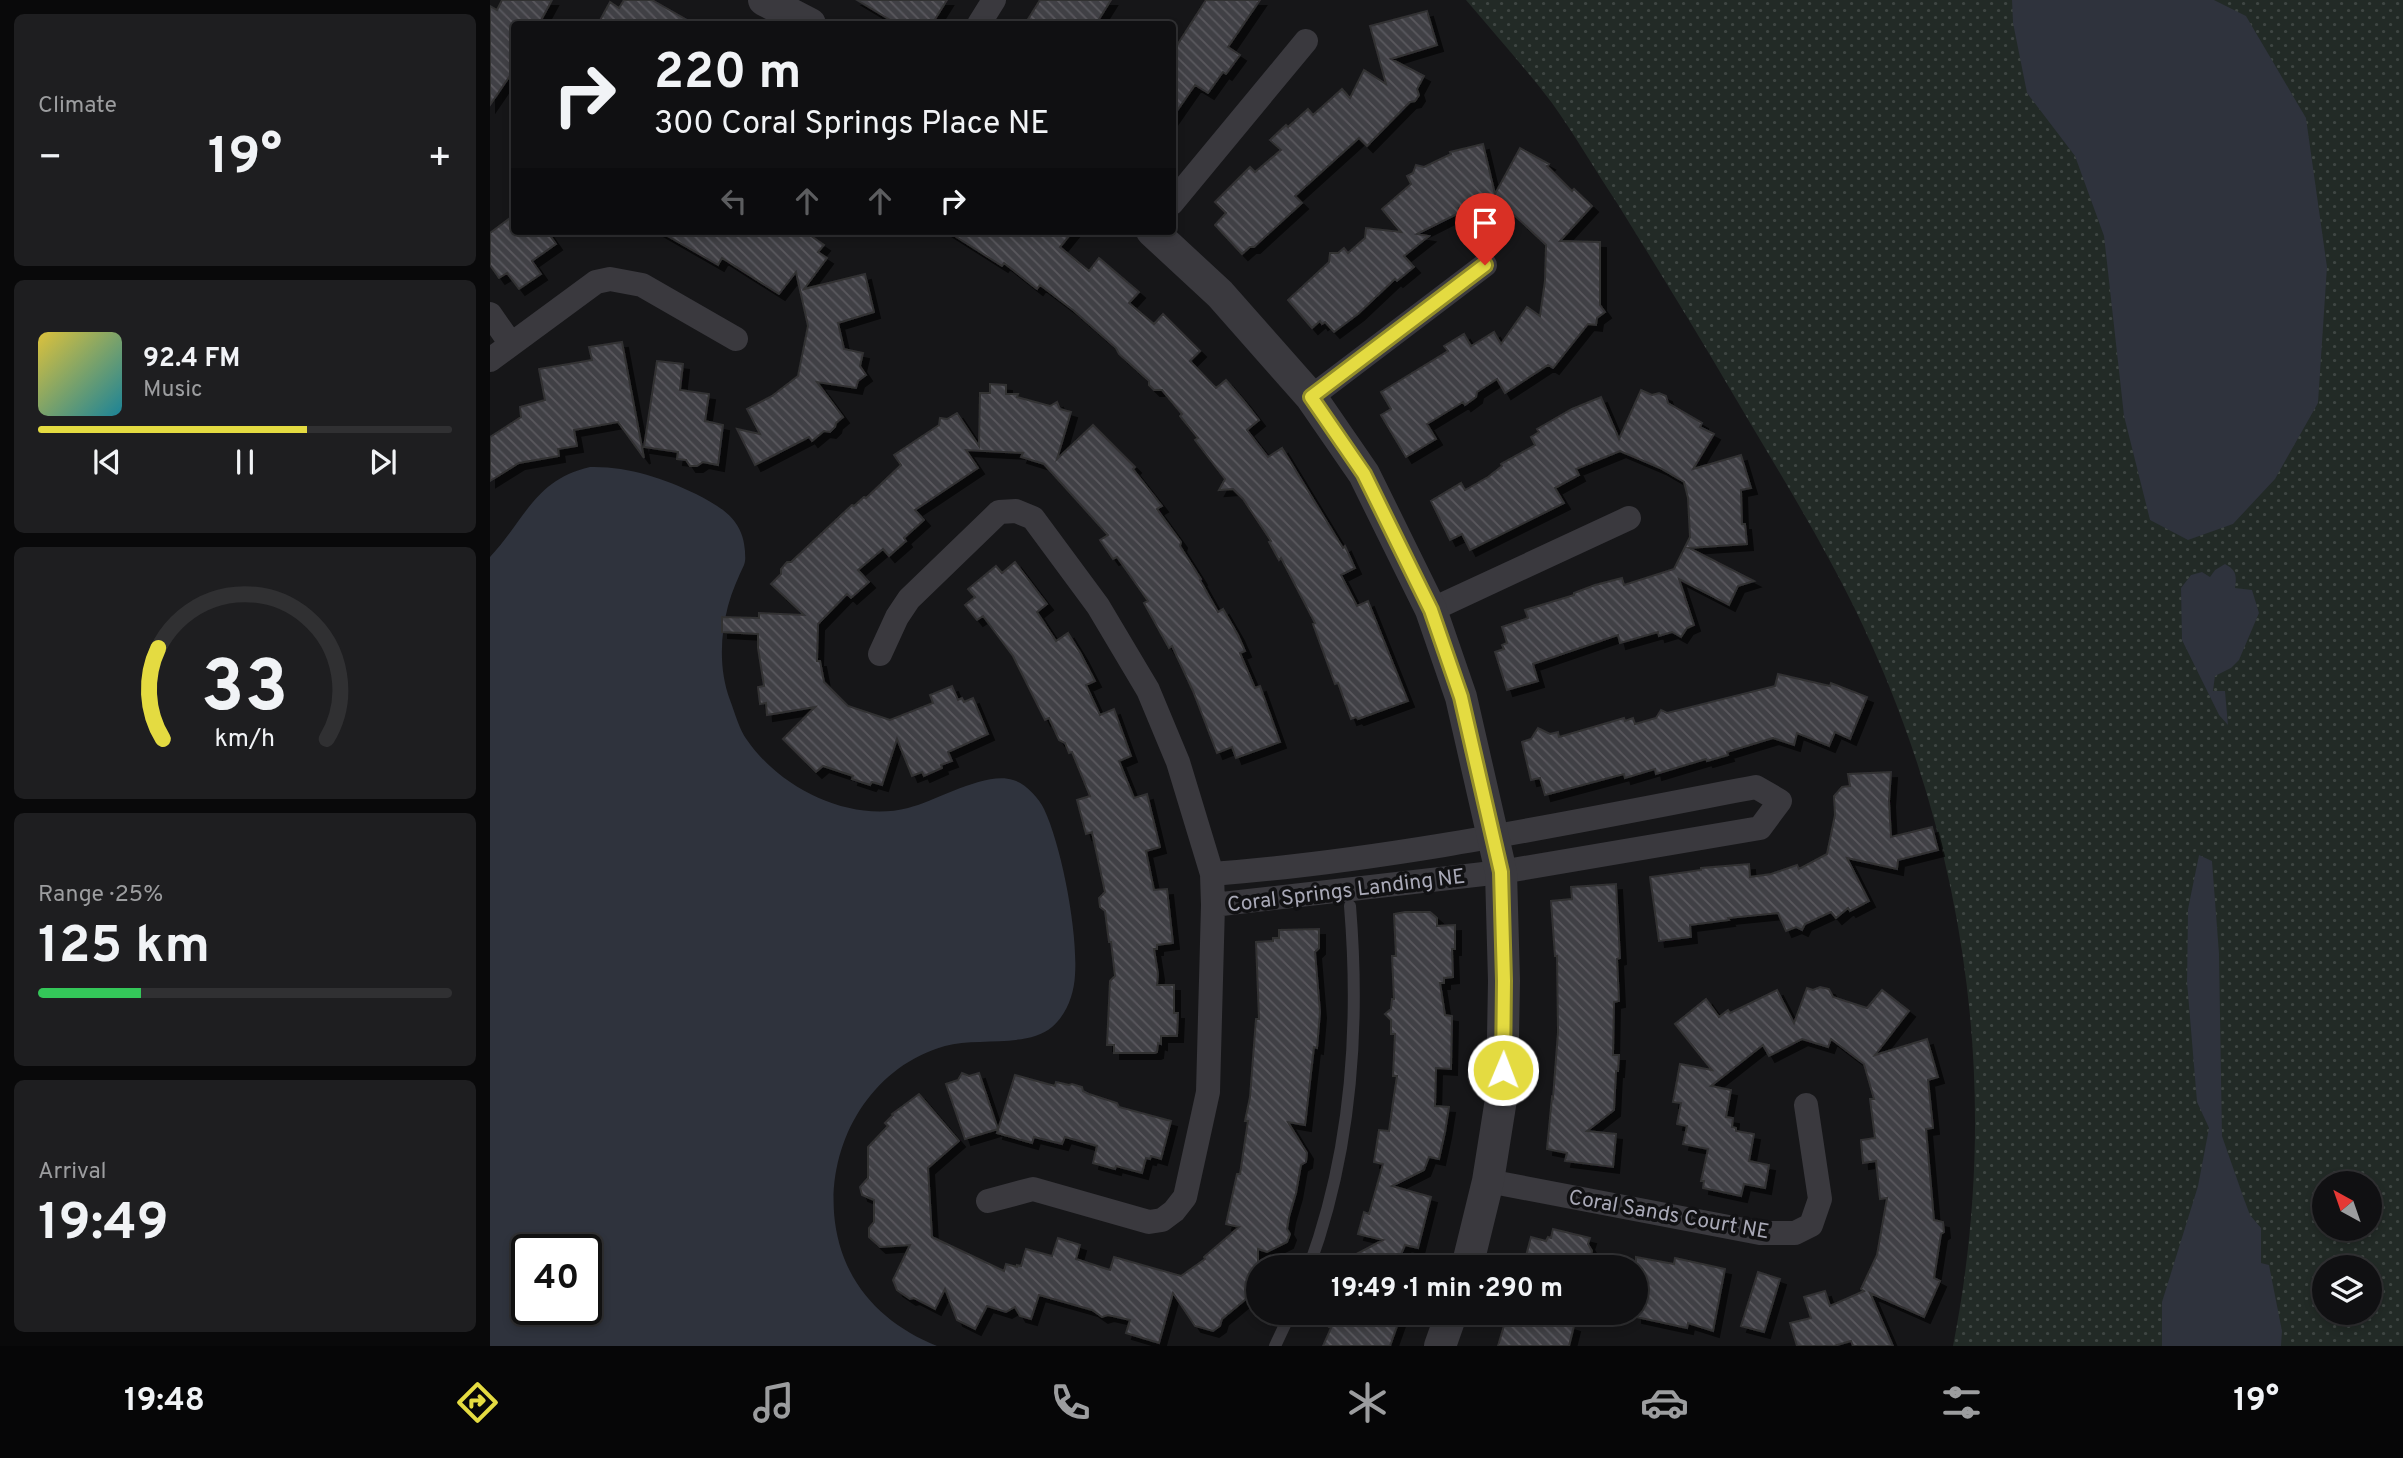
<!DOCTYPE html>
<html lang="en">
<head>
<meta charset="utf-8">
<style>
	body { margin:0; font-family:Overpass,sans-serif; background:#1e1e20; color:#f1f3f6; height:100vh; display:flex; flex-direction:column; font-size:26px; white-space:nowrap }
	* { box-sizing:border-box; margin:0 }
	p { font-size:23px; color:#9c9d9f }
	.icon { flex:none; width:38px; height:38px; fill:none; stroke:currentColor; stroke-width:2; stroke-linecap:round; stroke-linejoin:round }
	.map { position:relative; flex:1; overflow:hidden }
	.drawer { display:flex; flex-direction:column; gap:14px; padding:14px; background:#09090a; width:490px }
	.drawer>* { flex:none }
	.guide { position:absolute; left:21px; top:21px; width:665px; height:214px; border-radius:7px; box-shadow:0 4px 10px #0003,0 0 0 2px #303032; background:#101012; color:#f1f3f6; overflow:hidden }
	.needle { width:46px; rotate:320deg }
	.buttons { position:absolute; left:1822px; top:1171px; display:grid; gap:14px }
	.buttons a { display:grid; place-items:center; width:70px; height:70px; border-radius:50%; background:#101012; box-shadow:0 4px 10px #0003,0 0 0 2px #303032; font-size:35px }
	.speed { position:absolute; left:21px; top:1234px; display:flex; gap:14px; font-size:35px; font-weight:700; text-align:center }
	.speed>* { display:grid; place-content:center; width:91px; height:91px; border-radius:50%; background:#101012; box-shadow:0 4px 10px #0003,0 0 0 2px #303032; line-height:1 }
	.speed .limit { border:4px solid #111; border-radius:10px; background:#fff; color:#111 }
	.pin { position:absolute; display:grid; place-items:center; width:60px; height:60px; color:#fff; margin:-72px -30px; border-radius:50% 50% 50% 0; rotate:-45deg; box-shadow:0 0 7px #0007 }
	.pin .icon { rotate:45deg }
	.me { position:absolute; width:77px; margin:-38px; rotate:1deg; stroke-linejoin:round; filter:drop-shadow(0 0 5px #0008) }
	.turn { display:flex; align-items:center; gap:24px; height:147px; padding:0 28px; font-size:32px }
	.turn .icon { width:91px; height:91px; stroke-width:2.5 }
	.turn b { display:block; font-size:49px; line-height:60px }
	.lanes { display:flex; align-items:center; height:66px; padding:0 28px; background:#0003; justify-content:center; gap:35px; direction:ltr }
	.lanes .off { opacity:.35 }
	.big { font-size:52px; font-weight:700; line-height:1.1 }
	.drawer .widget { flex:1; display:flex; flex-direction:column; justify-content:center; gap:10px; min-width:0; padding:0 24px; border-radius:10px; background:#1e1e20 }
	.drawer .dial { align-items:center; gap:0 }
	.dial svg { height:182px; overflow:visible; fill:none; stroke:#303032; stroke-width:7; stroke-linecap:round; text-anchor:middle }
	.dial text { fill:#f1f3f6; stroke:none }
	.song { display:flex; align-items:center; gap:21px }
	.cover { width:84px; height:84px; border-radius:10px; background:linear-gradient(135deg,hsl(50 70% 55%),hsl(190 70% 35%)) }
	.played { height:7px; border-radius:4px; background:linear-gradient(90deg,#e4db41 65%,#303032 65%) }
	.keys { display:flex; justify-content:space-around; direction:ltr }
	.heat { display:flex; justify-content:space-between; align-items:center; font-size:38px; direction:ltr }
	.charge { height:10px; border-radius:5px; background:linear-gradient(90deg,#34c759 25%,#303032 0) }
	.trip { position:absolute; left:756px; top:1255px; width:402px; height:70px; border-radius:35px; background:#101012; box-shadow:0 4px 10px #0003,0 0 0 2px #303032; font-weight:700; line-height:70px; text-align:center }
	.dock { display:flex; height:112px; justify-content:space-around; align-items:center; background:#060607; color:#9c9d9f }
	.dock .icon { width:49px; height:49px }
	.dock .active { color:#e4db41 }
	.dock b { font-size:32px; color:#f1f3f6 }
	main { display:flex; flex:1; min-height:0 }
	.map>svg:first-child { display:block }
</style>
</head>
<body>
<main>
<section class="drawer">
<div class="widget"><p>Climate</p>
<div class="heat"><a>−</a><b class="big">19°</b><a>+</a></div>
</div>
<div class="widget">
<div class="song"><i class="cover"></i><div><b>92.4 FM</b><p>Music</p></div></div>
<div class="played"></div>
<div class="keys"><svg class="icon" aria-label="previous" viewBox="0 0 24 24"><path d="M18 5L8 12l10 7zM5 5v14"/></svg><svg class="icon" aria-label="pause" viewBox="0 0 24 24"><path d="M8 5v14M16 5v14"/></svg><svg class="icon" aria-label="next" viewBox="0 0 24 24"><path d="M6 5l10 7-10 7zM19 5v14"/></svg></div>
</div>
<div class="widget dial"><svg viewBox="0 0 100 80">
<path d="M14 69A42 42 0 1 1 86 69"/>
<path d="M14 69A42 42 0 0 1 12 29" stroke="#e4db41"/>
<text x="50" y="56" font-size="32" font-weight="700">33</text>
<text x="50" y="72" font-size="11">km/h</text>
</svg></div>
<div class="widget"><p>Range · 25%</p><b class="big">125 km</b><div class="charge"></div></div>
<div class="widget"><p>Arrival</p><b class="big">19:49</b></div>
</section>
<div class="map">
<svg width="1913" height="1346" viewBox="0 0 1913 1346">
	<defs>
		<pattern id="grass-dots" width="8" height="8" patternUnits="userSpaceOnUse" patternTransform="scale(1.75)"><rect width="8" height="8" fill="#222a26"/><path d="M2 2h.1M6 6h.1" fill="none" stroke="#3f4643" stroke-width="1.8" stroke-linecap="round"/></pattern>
		<pattern id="building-back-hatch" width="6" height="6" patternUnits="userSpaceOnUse" patternTransform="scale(1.75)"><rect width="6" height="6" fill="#414045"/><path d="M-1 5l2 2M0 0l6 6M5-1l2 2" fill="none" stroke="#5a595e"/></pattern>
		<filter id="shadow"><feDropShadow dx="6" dy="6" stdDeviation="0" flood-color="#0009"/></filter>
	</defs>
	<rect width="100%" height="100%" fill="#161618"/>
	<path fill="url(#grass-dots)" fill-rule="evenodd" d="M976,0H1913V1346H1463C1513,1092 1477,840 1364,607C1328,534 1284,464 1243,394C1205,329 1166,266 1127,203C1105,170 1085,135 1062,103C1035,68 1005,34 976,0ZM1834,1183H1880V1228H1834ZM1834,1267H1880V1312H1834Z"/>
	<path fill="#2f333d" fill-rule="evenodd" d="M1522,0H1724L1756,16L1816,118L1837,267L1828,403L1785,479L1743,524L1698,540L1660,520L1634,416L1614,236L1585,156L1537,93L1523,23Z
		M100,467C137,466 173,478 206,494C231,507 253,519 255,551C255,557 256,559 254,565C248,578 242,591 238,606C230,636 229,671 240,700C245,713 249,729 257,740C290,788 360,823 418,808C447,801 495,771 523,780C535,783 549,798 554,809C572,847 588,933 585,975C584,994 577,1014 562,1027C538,1048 487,1037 455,1046C366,1071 322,1174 354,1258C371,1301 405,1329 447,1346H0V557C35,520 44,480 100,467ZM37,1250H96V1309H37Z
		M1735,564C1746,570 1747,575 1745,588L1762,590L1769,613L1749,660L1741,668L1725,676L1723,691H1735L1738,725L1729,715L1692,640L1691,588L1701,575L1712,572L1720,577L1725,570Z
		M1709,855L1722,861L1729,953L1732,1136L1754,1199L1760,1215L1771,1228V1263L1779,1265L1792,1331L1791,1346H1672V1302L1708,1186L1719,1128L1707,1102L1697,982L1698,909Z"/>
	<path fill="url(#building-back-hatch)" stroke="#313033" stroke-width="2" filter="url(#shadow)" d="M12,0H62L49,24H24V70L0,105V6L7,10Z
		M134,0H162L204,24H108L120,2L129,8Z
		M367,0H457L442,24H407Z
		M550,0H621L606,24H535Z
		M716,0H770L738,47L750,55L736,74L733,72L718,93L705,85L682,118V53Z
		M937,11L947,45L901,59L934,76L927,89L929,95L925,101L920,102L877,146L869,138L805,196L812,203L764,247H760L752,254L725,225L736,213L725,202L760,167L765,172L791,150L780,140L796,125L798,127L818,109L823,115L852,89L860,98L874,70L896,84L880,26Z
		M993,144L1005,194L1030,148L1059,164L1057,166L1082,191L1084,189L1102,206L1070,241L1110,242V305L1115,312L1107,318L1106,325L1098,324L1063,368L1058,365L1015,393L1007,379L987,392L986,397L975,405L973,402L937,424L946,439L916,457L891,415L901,409L891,392L958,351L954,346L974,334L981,346L1004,332L1011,344L1037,307L1050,316L1055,281L1056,245L1022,213L1001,201L969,208L971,212L927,234L939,236L914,256L924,267L907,281L905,279L868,314L844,332L835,322L832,324L830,321L822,328L798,300L839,262L840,253H848L854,248L858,253L875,238L876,228L911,232L892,209L921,184L917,176L923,173L926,165L934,167L961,154L960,152Z
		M24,215V231H57L66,244L42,261L51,274L29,289L17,273L9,278L0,265V233Z
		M169,231H314L334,245L328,252L337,258L314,289L375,274L384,312L348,323L354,349L373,353L370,366L376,375L368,381L366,388L327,382L353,417L346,423L345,427L340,432L334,431L322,441L319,437L265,465L247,429L270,434L257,409L282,396L308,376L318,326L306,272L289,294L232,258L228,265Z
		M457,231H583L570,247L599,271L609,258L649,292L639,303L664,324L673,314L710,351L700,361L726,388L736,380L754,401L769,420L757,430L778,457L792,448L853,548L855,546L865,568L851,575L867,606L878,601L918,701L868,719L866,717L861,719L848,683L845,684L823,624L825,623L791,558L789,560L779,542L781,541L753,499L743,489L729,490L735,479L705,440L708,438L690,416L692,414L672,390H664L659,385V381L629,354L626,348L583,310L550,285L547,289L514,263L512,266Z
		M132,342L154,458L128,422L84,430L87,446L68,449L69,456L29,463L0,481V437L31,417L30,407L55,400L49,369L102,360L99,347Z
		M167,361L193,364L190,390L219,394L215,421L233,425L228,465L213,462L207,466H200L196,460L187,459L188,452L154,447Z
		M500,384L516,385V394H528L527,397L560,406L567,402L570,409L581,412L567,459L603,425L645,467L643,469L672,506L667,509L691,542L690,546L711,579L710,580L728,612L733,609L748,635L755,651L750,653L765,688L770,686L790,742L746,758L742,747L727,753L703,691L682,646L679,648L654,603L658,601L627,557L623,559L610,540L618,535L554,464L531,457L533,453L476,450L488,468L425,510L434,520L414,538L416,541L399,556L393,549L368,570L379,582L361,598L357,594L328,624L327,661H330L334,682L358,706L400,720L443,703L440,695L462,686L468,700L472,698L474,702L483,698L498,734L458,752L462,761L451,765L452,768L434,776L432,772L422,776L407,739L392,785L382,782L380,785L362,779L363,776L333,766L326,772L293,739L325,707L277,715L276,703L270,704L268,687L274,686L268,648V634L232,632V617L269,618V613L314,615L281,584L291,574V569L297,562H301L362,505L364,506L374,497L376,498L411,465L404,455L449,425L450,418L457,419L467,413L489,446L490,393H500Z
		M1151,390L1162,395L1169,393L1176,396L1178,403L1212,423L1210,427L1224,434L1203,469L1251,455L1261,488L1251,490L1252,524H1255L1257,544L1199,548L1264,581L1248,586L1239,605L1189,579L1204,625L1197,628L1191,637L1182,632L1169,636L1168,632L1130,643L1128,635L1043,664L1048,681L1017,690L1005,652L1014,649L1012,645L1017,643L1012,627L1038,618L1035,610L1084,595V593L1105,585L1132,578L1134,585L1184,569L1200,537L1198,498L1194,482L1170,468L1130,451L1086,469L1089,475L1065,488L1074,503L980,550L972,534L960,540L941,501L971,483L975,490L998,477L1012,466L1011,464L1045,445L1041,437L1049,432L1047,429L1082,409L1111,397L1129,439Z
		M525,562L557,604L547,612L566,641L578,633L591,654L605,681L596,685L610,715L624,709L641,756L629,761L644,798L657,794L670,847L656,851L664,890L677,889L683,943L667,945V949H664L668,974L667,985H684V1013H688L687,1036H671V1044L668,1043L667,1052L665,1053H624V1045H617L620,981L625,976L621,942H619L615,911L610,907L609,898L615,892L602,832L596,834L587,800L600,796L582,752L579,753L575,743L569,740L559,718L555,720L523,656L493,616L487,620L475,605L485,597L478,589L506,566L512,573Z
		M1288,674L1340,686L1341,683L1377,697L1360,739L1345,732L1339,746L1307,733L1304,745L1283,738L1237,752L1238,755L1217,761L1216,759L1166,774L1165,769L1135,778L1134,774L1055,795L1050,778L1041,780L1032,742L1041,739L1048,728L1060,734L1068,732L1069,737L1134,718L1135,721L1143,718L1145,724L1166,718L1171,710L1177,713L1285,686Z
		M1401,772L1399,801L1401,837L1442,827L1448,850L1408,860L1407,869L1357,858L1379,901L1360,911L1358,908L1346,918L1341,912L1315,924L1312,930L1306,927L1296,931L1288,913L1238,918L1239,920L1200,925L1201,937L1169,941L1160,877L1211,870V868L1259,864L1260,877L1281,874L1307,865L1309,869L1337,854L1345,815L1344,796L1352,787L1360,786L1358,774Z
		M1126,884L1130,958L1127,959L1129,1001L1124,1002L1123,1055H1129L1128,1071H1126L1124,1110L1097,1131L1126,1134L1123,1167L1075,1161L1077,1153L1057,1149L1062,1097L1063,1098L1068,1032L1067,956H1065L1061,901L1082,899L1081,887Z
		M915,912H940L947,918V926L965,925V949H962L963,977L954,978V983H950L955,1015L962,1016L961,1069L946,1068L945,1106L959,1107L955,1132L949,1159L939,1157L934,1170L902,1186L941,1197L928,1248L915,1245L906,1267H842L893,1240L868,1234L874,1212L879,1214L893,1164L884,1162L889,1130L899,1131L903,1102L907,1076H903L905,1034H901V1020L895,1014L901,1009L902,999H904L902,956H906L904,914Z
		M829,929V948L825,952L830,1012L827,1048L824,1047L815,1125L798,1122L817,1153L816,1162L811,1165L806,1193L799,1217L797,1229L800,1234L797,1242L777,1252L768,1249V1289L732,1319L730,1326L723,1331L705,1326L683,1293L669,1343L636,1333L640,1320L618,1315L612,1317L602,1310L549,1295L541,1319L530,1316L525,1307L516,1312L497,1306L485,1329L467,1320L455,1289L445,1309L424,1298L420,1299L407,1290L403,1280L420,1245L390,1247L379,1237V1228L384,1222V1200L372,1195L370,1187L378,1178V1147L398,1126L395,1123L403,1115L402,1114L429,1094L469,1141L438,1168L442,1237L514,1271L516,1264L527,1267V1265L531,1266L536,1249L562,1256L568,1238L590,1245L586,1259L620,1270L624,1257L691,1276L715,1259L714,1257L749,1227L736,1224L747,1174H750L758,1121H755L760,1097L766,1019H769L766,942L783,941V938H789V930Z
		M1330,987L1339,989L1343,997L1377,1008L1392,990L1419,1011L1385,1055L1437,1039L1448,1077L1438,1080L1443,1128L1436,1129L1444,1220L1453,1222L1454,1232L1451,1234L1444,1278L1450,1281L1434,1317L1380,1293L1403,1346H1363L1361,1341L1344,1346H1307L1300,1323L1321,1318L1314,1297L1335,1291L1340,1306L1374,1291L1371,1289L1387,1255L1397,1198L1390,1199L1386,1161L1373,1163L1371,1140L1385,1138L1380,1099H1384L1374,1064L1341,1039L1338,1047L1312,1039L1279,1056L1273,1045L1221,1086L1241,1090L1236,1117L1243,1118L1242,1127L1246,1128V1131L1264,1134L1259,1161L1279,1165L1275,1188L1254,1184L1251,1196L1213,1188L1214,1181H1211L1218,1149L1193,1144L1197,1126L1187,1124L1191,1103L1183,1102L1190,1064L1222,1070L1185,1024L1216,999L1229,1017L1238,1010L1240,1013L1287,990L1304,1023L1317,988L1323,990Z
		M472,1073L479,1076L489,1073L508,1129L475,1139L456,1084L468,1080Z
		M525,1075L565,1086L566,1082L579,1085L582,1084L592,1087L593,1091L599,1094L627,1103L629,1107L681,1121L671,1159L661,1156L660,1159L656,1158L652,1173L626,1166L625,1169L603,1163L607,1146L575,1137L572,1144L544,1137L542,1143L507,1133Z
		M1063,1229L1100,1238L1098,1244L1102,1251L1100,1259L1085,1267H1033L1041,1237L1056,1241L1058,1237L1061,1238Z
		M1146,1257L1184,1264L1185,1258L1235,1269L1223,1331L1198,1323L1197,1328L1146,1317Z
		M1268,1272L1290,1279L1274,1332L1251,1326Z
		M844,1312H912L900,1346H833L841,1328L839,1327Z
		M1018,1312H1079L1075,1323L1084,1326L1079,1346H1008Z"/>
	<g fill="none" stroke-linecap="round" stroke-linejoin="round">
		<path stroke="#3a393e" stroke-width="12" d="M819,1267C861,1153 870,1027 860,906
			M785,1346L801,1312"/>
		<path stroke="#3a393e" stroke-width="24" d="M489,24L504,0
			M682,203L816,41
			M0,314L21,344
			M0,360L106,282L120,279L152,285L246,339
			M821,397L995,265
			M941,610L1139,518
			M390,654L407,617L419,599L509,512L526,511L543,518L608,606L658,690L688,762L722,874L723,905L718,1092L695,1197L684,1211L672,1220L659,1222L543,1189L498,1201
			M722,874C905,860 1086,821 1266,787L1290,801L1270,828L1011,872L723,905
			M998,1181L1270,1233H1305L1321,1225L1330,1199L1316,1105"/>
		<path stroke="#3a393e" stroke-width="32" d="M274,0L320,24
			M662,231L730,294L821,397L874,474L941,610L971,697L1011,872L1014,981L1012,1093L998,1181L977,1267
			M950,1346L962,1312"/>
	</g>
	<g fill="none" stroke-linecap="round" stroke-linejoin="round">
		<defs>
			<path id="route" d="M995,265L821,397L874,474L941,610L971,697L1011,872L1014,981L1013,1070"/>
		</defs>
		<use href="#route" stroke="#948e2a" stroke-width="18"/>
		<use href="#route" stroke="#e4db41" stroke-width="12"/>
	</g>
	<g text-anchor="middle" stroke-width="7" stroke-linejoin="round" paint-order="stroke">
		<g font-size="21" fill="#a9a9b7" stroke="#111113">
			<text transform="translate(856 890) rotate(-7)" y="7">Coral Springs Landing NE</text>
			<text transform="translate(1179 1214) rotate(10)" y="7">Coral Sands Court NE</text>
		</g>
	</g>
</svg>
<div class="buttons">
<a><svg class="needle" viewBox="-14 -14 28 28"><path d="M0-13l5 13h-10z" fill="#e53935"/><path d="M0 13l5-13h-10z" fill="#9c9d9f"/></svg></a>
<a><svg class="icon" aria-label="layers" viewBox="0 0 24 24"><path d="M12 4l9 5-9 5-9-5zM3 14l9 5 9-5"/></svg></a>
</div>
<div class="speed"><div class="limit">40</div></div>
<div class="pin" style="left:995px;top:265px;background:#d93025"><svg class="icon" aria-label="arrive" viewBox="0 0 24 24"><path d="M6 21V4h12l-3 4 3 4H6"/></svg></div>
<svg class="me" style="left:1013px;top:1070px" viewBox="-20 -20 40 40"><circle r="17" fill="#e4db41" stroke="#fff" stroke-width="3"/><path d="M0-11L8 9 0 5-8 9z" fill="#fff"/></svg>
<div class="trip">19:49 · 1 min · 290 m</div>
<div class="guide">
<div class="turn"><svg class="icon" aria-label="right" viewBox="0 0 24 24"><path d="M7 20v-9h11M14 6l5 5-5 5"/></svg><div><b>220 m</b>300 Coral Springs Place NE</div></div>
<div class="lanes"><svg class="icon off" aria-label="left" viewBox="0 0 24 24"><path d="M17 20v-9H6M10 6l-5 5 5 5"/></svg><svg class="icon off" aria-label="ahead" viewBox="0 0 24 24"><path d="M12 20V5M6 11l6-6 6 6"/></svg><svg class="icon off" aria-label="ahead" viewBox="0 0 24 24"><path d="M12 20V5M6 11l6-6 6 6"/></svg><svg class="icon" aria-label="right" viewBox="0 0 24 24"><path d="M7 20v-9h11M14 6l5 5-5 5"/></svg></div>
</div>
</div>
</main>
<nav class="dock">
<b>19:48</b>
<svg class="icon active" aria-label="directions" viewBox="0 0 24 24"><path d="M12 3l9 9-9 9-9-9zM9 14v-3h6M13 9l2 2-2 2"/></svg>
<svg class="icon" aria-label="music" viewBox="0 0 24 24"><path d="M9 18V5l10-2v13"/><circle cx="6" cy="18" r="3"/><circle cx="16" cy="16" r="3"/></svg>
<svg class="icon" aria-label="phone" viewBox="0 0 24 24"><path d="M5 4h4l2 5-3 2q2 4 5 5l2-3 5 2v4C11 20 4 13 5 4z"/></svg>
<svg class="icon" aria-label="climate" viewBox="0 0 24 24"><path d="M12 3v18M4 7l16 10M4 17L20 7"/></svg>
<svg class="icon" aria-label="car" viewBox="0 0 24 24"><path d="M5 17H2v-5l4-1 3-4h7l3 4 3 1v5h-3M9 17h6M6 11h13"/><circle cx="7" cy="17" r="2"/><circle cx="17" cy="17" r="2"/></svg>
<svg class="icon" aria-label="filters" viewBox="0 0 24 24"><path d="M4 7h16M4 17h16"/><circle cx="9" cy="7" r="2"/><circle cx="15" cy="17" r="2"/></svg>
<b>19°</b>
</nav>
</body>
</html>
